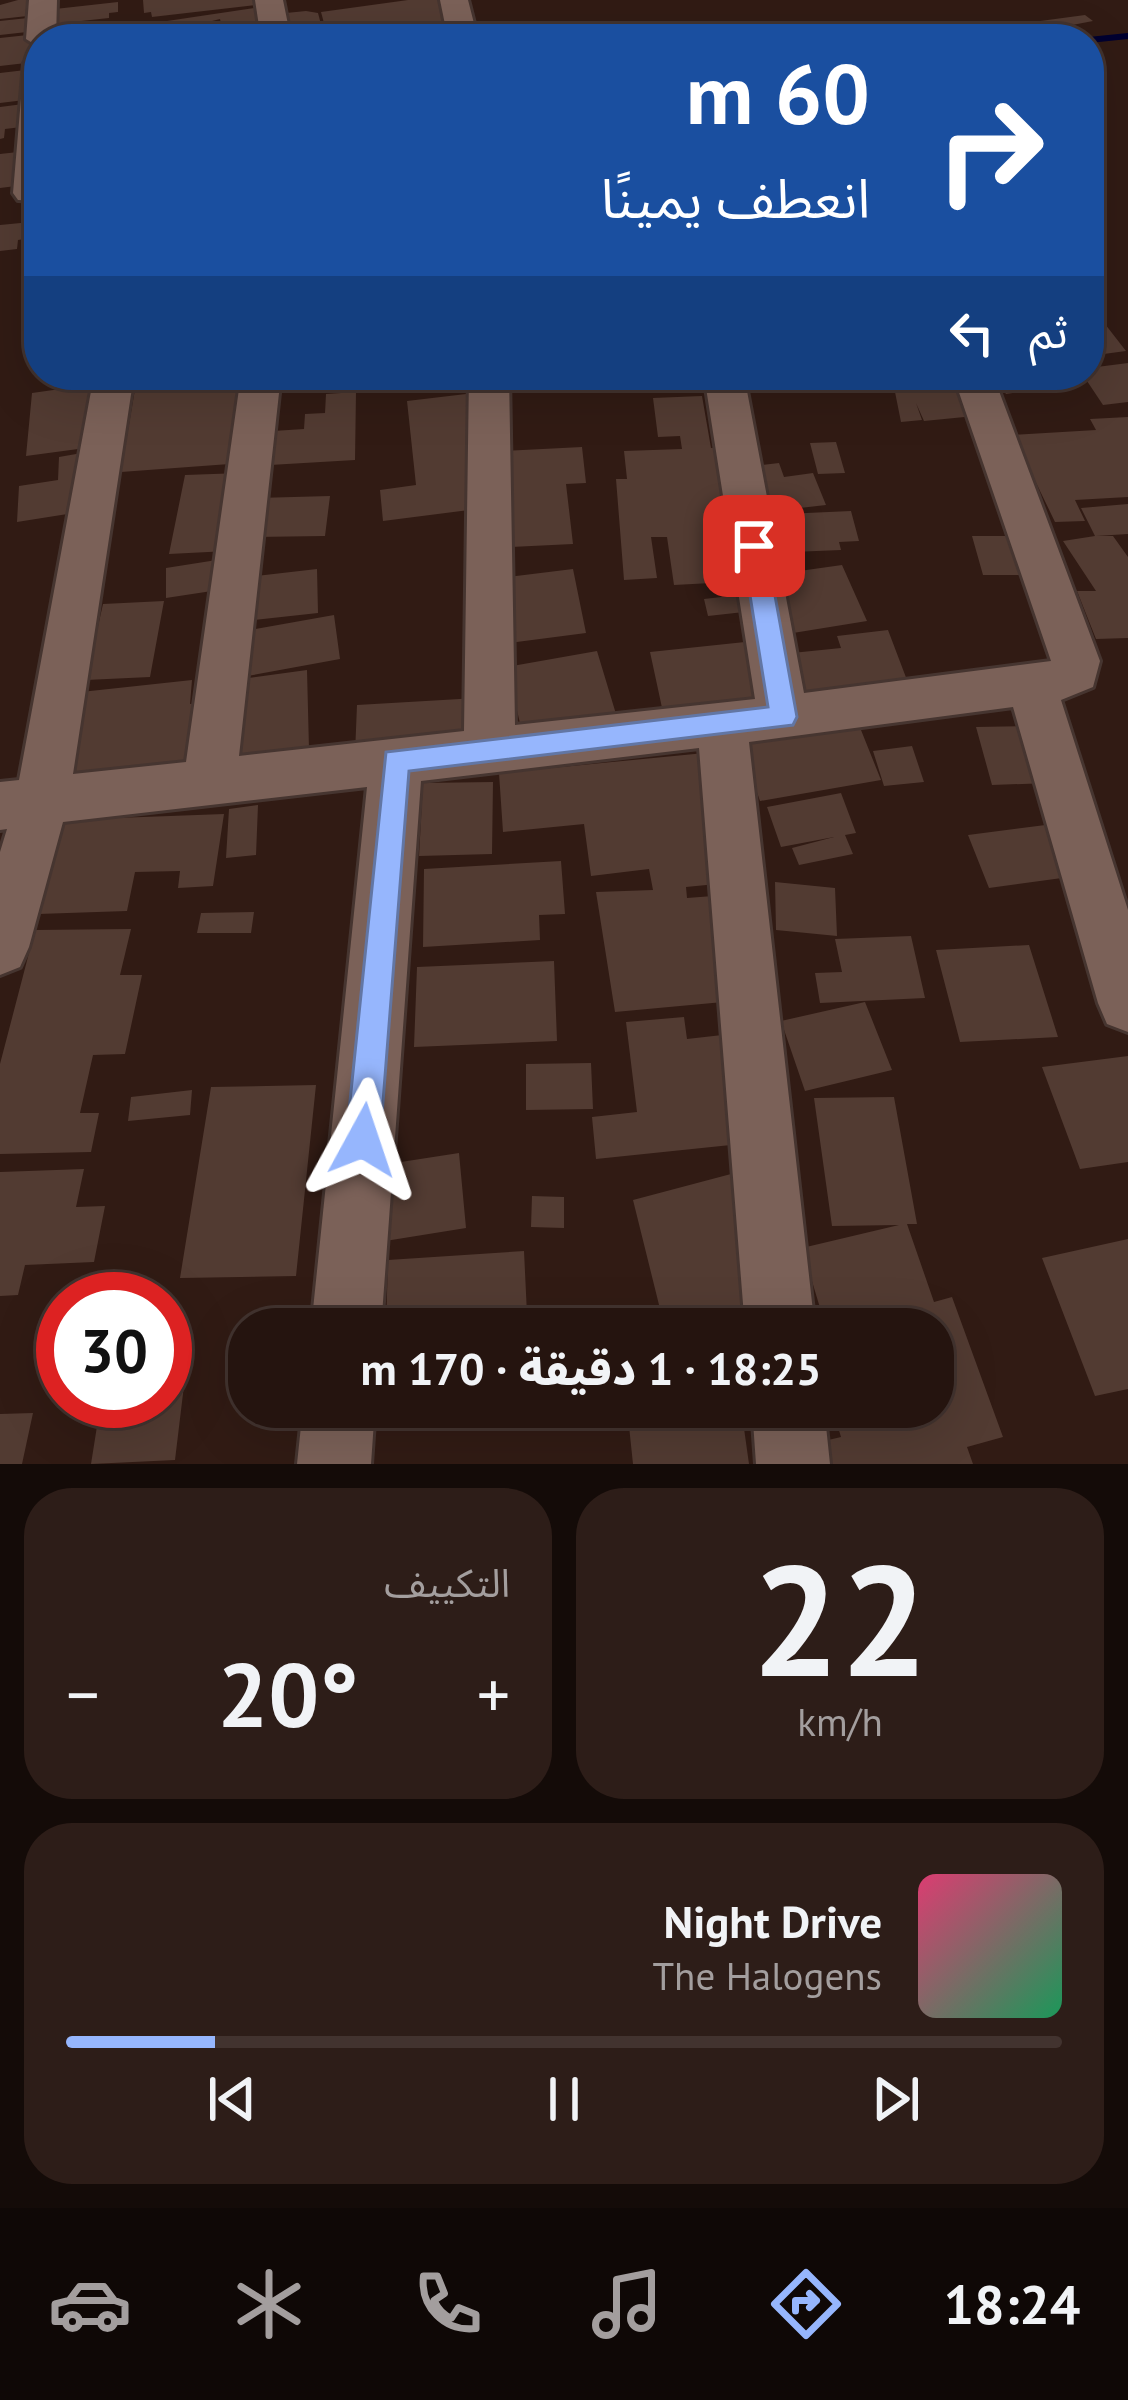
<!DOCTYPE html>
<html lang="ar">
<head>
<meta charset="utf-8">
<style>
	body { margin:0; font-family:"PT Sans","Noto Sans Arabic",sans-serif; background:#2d1d18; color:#f1f3f6; direction:rtl; height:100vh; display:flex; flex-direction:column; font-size:45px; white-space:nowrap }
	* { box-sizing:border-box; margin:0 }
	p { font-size:39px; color:#a39e9e }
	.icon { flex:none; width:66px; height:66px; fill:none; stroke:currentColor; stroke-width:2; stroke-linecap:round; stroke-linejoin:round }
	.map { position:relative; height:1464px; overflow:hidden; direction:ltr }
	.side { display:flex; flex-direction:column; gap:24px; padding:24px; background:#140b08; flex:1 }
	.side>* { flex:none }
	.hud { position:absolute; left:24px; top:24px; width:1080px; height:366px; border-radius:48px; box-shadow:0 12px 48px #0002,0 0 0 3px #42332f; direction:rtl; background:#1a4fa0; color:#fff; overflow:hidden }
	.speed { position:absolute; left:36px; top:1272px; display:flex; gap:24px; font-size:60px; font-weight:700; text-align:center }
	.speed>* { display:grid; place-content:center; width:156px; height:156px; border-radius:50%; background:#25140f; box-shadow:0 12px 48px #0002,0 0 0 3px #42332f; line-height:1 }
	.speed .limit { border:18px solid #d22; background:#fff; color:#111 }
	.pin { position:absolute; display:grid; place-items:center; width:102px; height:102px; color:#fff; margin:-51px; border-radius:24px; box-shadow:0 6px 18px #0006 }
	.me { position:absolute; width:132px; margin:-66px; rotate:5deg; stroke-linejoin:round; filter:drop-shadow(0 0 9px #0008) }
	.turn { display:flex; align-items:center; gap:42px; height:252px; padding:0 36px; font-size:54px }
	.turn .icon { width:156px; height:156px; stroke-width:2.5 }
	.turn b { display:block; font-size:84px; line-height:102px }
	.then { display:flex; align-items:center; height:114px; padding:0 36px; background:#0003; gap:24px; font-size:45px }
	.big { font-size:90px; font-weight:800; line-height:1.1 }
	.side .widget { flex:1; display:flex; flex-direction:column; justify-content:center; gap:18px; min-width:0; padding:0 42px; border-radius:48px; background:#2d1d18 }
	.side .dial { align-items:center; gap:0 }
	.dial b { font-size:156px; line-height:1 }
	.song { display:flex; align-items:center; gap:36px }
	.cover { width:144px; height:144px; border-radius:18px; background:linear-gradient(135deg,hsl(340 70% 55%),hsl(150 70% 35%)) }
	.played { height:12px; border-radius:6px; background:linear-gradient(90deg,#96b6fd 15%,#42332f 15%) }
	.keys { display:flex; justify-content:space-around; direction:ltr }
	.heat { display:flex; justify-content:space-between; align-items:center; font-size:66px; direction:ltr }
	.side .tiles { flex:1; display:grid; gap:24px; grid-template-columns:1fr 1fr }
	.widget:last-child { grid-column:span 2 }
	.trip { position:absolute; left:228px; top:1308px; width:726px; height:120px; border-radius:48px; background:#25140f; box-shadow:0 12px 48px #0002,0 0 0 3px #42332f; font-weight:800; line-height:120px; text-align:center; direction:rtl }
	.tab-bar { display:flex; height:192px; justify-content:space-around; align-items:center; background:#0f0806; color:#a39e9e }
	.tab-bar .icon { width:84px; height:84px }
	.tab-bar .current { color:#96b6fd }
	.tab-bar b { font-size:54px; color:#f1f3f6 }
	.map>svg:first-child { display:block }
</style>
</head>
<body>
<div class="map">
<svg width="1128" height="1464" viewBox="0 0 1128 1464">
	<rect width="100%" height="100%" fill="#311b14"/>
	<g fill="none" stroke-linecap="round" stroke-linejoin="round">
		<path stroke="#000030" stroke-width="6" d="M1089,40L1128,36"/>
	</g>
	<path fill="#523b32" d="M18,0H34L37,15L0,19V5Z
		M143,0H255L256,5L152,17L151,12L144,13Z
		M408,0H444L457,30L428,35L451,33V39H412L406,25L372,29L370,25L337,32L336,26L325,27L321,12Z
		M118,2V12L109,13V18L54,24L55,9Z
		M261,7L266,25L223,31L220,19L169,32L167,21Z
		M306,11L318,13L323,32L291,36L286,13Z
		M1085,15L1093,21L1020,35L1010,25Z
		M37,17L36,31L0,35V21Z
		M526,24L532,39H479L475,27Z
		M37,34L35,62L0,66V38Z
		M34,69L33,99L0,103V73Z
		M31,103L30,126L5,129L4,138L0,139V107Z
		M27,151L24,185L0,188V154Z
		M31,222L30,238L18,240L17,249L0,251V225Z
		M1105,324L1126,351L1089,356V326Z
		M1128,363V402L1103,405L1083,375H1089V368Z
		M199,375H251L243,463L121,472L135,389L170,387L171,378Z
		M820,375H965L985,415L924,421L916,403L922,420L901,422L895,392L940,388L936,381L826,390Z
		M993,375H1024L1034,390L1006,394Z
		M110,382L108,445L26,456L32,393Z
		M356,392L355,460L270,465L273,431L304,429L305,414L325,413L326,394Z
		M466,394L480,480L465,482L469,510L383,521L380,490L416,485L407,401Z
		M702,396L711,448L723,447L749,581L674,585L667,537H651L657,578L624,580L616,479H627L624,451L682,449L680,436L658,437L653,398Z
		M1128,417V497L1075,500L1085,521L1055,522L1013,435L1096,430L1090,419Z
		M836,442L845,473L818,474L810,443Z
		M582,447L586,483L566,484L573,544L511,547L505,451Z
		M99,450V509L17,522L19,486L58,480L59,457Z
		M779,463L784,477L813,473L826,505L765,512L753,480L766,478L761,465Z
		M241,473L228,551L169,554L185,475Z
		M330,496L325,536L250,537L257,498Z
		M1128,504V534L1096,536H1113L1128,557V638L1096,639L1077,591H1096L1063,541L1095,536L1081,508Z
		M851,511L859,541L839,542L841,550L768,553L760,515Z
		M972,536H1020L1032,575H983Z
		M223,559L225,589L166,598V568Z
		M842,565L867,621L793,633L771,575Z
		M317,569L318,613L246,621L247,577Z
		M573,569L586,633L509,643L499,578Z
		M739,595L744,612L708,616L704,599Z
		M164,601L150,677L86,680L103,604Z
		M334,615L340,659L242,677L238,632Z
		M888,630L910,688L807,700L792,653L841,648L837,636Z
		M745,642L762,707L664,717L650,652Z
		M597,651L616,714L522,732L507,667Z
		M307,670L309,749L241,758V679Z
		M192,680L190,704L208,702L204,769L68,785L81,692Z
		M477,698L478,746L355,754L357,705Z
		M859,725L881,780L760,801L741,746Z
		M1030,726L1049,783L992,785L976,727Z
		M912,746L924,782L884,786L873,751Z
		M715,752L737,882L686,887L687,898L726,895L745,1000L615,1012L596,892L653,890L649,869L591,876L584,824L503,832L499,773Z
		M493,782L492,854L419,856L423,783Z
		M841,793L856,833L845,835L853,854L799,865L792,848L834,837L781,847L767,807Z
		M258,805L256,855L226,858L229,809Z
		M224,814L213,886L178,888L180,871L135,872L127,911L38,914L62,820Z
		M1061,823L1084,875L989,888L968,835Z
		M561,861L565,914L539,915L540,940L423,947L424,869Z
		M775,882L835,888L837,936L776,930Z
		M254,912L251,933H197L201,913Z
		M131,929L120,975H142L125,1054L93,1055L80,1113H99L91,1152L0,1154V1064L35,930Z
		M911,936L925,998L820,1003L815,973L842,972L835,939Z
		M1029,945L1058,1037L960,1042L936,950Z
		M554,961L557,1041L414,1047L417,967Z
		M865,1002L892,1070L805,1091L781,1021Z
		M684,1017L687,1039L731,1034L750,1143L596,1159L592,1117L637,1112L626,1022Z
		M1128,1056V1162L1080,1169L1042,1067Z
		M591,1063L593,1109L526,1110V1064Z
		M316,1085L296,1276L180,1278L211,1087Z
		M192,1090L190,1115L128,1121L131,1097Z
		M894,1097L917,1224H907L934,1302L952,1297L1003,1437L967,1447L973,1464H831L824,1441L841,1437L832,1407H933V1329H878L872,1309L824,1321L802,1248L899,1225L832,1226L814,1098Z
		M459,1153L466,1228L379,1242L375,1166Z
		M84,1169L76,1207L105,1206L94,1262L25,1265L18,1295L0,1296V1172Z
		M731,1174L775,1320L742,1329H665L633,1200Z
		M532,1196L564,1197V1228L531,1227Z
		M1128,1239V1389L1095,1396L1042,1258Z
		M524,1251L527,1314L503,1316V1329H386L388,1260Z
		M186,1369L175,1460L91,1464L101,1401H165V1370Z
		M627,1407H741L749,1464H633Z
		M33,1413L22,1464H0V1414Z"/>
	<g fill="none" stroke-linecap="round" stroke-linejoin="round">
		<defs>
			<path id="minor" d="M29,0H57L56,39H39V47L26,39Z
				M255,0H283L291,39H261Z
				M440,0H468L478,39H448Z
				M39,54V201L18,200L13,193L24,63Z
				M94,375H134L73,774L186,762L241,375H281L239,756L464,731L469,375H509L515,725L755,699L704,375H744L804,693L1051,661L953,375H993L1100,661L1093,687L1061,700L1128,910V1032L1107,1024L1098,1003L1013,707L749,742L815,1329H745L699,748L421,781L381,1329H311L367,787L63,822L29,947L20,967L0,975V852L7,829L0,830V782L19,780Z
				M303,1407H375L371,1464H297Z
				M752,1407H824L830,1464H756Z"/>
		</defs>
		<use href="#minor" stroke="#463530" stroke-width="6"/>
		<use href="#minor" fill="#7b6158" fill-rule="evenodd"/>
	</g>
	<path fill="#96b6fd" stroke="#6276a4" stroke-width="3" d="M754,537L766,546L797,717L793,725L409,771L380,1140L375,1152L363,1157L351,1152L346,1140L386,752L768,707L742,546Z"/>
</svg>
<div class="speed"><div class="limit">30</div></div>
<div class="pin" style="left:754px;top:546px;background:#d93025"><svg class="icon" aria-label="arrive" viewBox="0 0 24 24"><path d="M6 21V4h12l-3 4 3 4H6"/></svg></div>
<svg class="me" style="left:363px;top:1140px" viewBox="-20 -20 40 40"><path d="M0-17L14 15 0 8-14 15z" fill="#96b6fd" stroke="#fff" stroke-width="4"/></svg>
<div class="trip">18:25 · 1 دقيقة · 170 m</div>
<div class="hud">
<div class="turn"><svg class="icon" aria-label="right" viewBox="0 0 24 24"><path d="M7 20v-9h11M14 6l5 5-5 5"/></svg><div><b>60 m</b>انعطف يمينًا</div></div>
<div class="then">ثم<svg class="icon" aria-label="left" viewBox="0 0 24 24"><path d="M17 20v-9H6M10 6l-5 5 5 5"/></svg></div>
</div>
</div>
<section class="side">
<div class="tiles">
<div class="widget dial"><b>22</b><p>km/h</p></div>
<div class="widget"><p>التكييف</p>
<div class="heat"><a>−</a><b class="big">20°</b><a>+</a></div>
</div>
<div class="widget">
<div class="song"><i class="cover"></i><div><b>Night Drive</b><p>The Halogens</p></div></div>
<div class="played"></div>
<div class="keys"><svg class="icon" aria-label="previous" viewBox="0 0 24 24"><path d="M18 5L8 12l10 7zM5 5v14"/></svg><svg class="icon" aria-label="pause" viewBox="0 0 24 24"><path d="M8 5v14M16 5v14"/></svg><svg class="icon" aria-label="next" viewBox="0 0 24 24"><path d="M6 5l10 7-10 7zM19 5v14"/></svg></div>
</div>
</div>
</section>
<nav class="tab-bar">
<b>18:24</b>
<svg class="icon current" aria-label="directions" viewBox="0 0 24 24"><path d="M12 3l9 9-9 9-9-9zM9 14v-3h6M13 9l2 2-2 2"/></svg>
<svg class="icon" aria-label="music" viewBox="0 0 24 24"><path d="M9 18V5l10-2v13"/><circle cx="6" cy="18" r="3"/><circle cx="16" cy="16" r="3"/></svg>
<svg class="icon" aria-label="phone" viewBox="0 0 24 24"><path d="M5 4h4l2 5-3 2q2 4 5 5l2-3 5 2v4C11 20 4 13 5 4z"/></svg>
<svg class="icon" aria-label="climate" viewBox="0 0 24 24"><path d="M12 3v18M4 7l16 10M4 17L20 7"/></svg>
<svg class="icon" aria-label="car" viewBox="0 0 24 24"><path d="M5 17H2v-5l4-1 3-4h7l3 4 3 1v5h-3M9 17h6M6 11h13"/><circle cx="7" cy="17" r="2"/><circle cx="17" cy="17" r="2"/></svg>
</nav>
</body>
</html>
